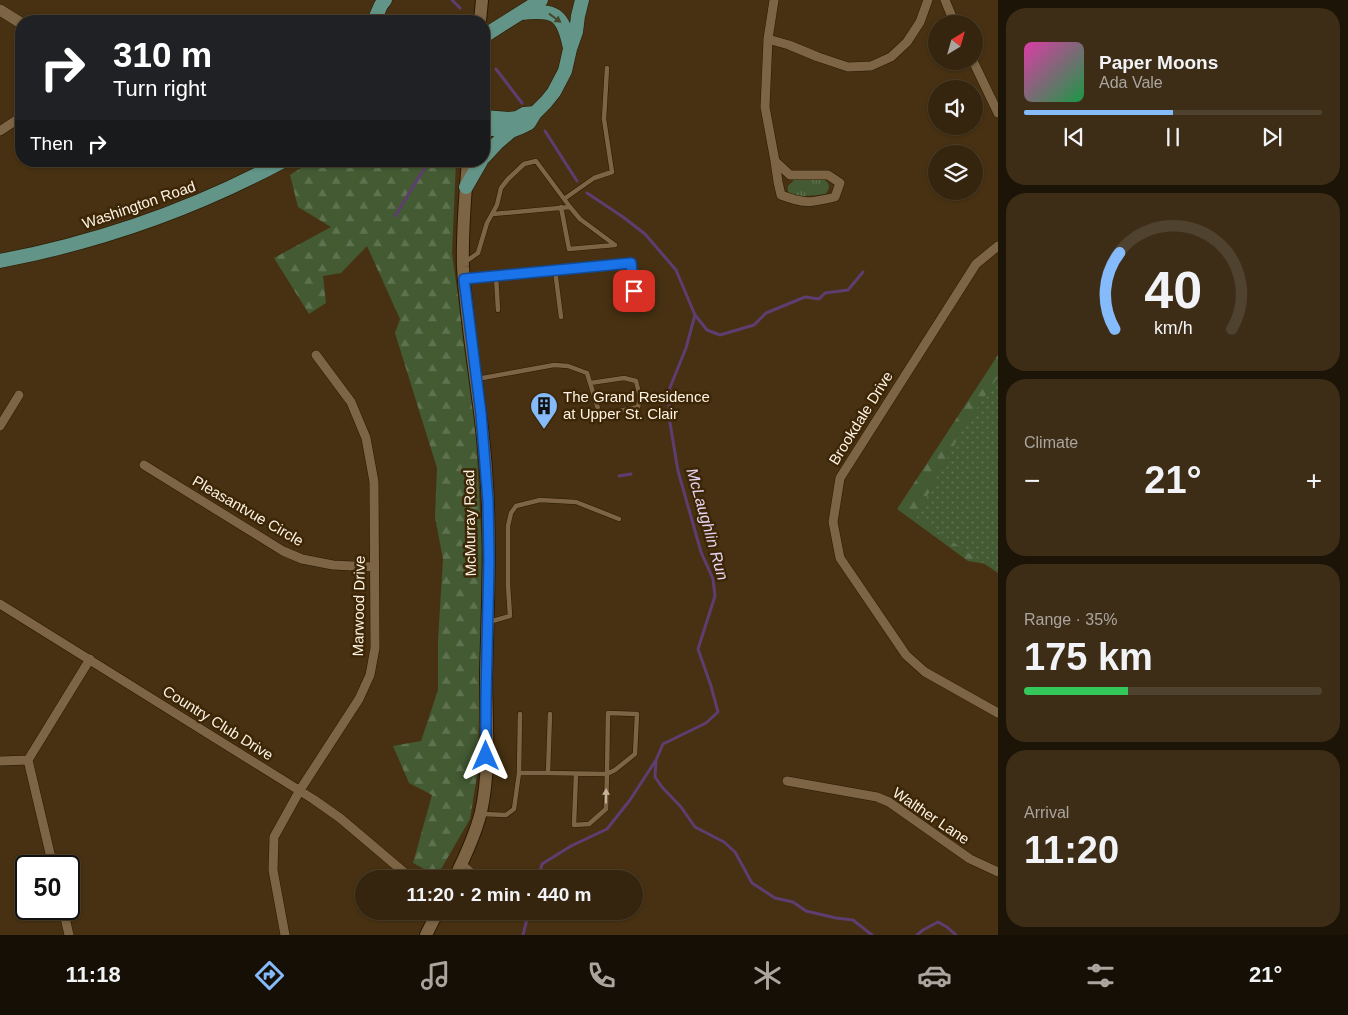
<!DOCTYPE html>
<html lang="en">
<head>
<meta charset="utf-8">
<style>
	body { margin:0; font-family:Arial,sans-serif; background:#3d2d17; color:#f1f3f6; height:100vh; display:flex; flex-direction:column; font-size:19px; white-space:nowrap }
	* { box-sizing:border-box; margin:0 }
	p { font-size:16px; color:#aaa59e }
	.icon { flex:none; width:28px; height:28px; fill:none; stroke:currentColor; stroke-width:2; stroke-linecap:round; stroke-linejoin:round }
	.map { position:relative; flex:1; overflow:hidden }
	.side { display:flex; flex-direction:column; gap:8px; padding:8px; background:#1d1408; width:350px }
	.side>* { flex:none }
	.guide { position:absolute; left:15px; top:15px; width:475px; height:152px; border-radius:20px; box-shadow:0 1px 4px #0004,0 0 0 1px #4f422e; background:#202124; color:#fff; overflow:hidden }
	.needle { width:32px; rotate:37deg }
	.controls { position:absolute; left:928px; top:15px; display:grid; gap:10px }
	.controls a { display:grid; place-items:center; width:55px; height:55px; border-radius:50%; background:#35250e; box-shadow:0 1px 4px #0004,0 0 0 1px #4f422e; font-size:25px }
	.speed { position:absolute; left:15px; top:855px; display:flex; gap:10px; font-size:25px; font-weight:700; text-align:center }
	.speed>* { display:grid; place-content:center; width:65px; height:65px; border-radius:50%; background:#35250e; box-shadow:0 1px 4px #0004,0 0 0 1px #4f422e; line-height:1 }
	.speed .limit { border:2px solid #111; border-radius:8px; background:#fff; color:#111 }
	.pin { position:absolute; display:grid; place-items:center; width:42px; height:42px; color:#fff; margin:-21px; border-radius:10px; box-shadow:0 2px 8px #0006 }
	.me { position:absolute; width:55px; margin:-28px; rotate:0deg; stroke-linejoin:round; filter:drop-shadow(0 0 4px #0008) }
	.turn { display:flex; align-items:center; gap:18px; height:105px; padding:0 15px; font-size:22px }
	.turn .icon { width:65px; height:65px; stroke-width:2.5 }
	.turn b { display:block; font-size:35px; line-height:42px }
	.then { display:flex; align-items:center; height:48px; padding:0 15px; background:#0003; gap:10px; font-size:19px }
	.big { font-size:38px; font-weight:600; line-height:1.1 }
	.side .card { flex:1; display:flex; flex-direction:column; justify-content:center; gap:8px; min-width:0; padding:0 18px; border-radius:20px; background:#3d2d17 }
	.side .dial { align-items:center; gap:0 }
	.dial svg { height:130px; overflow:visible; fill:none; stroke:#4f422e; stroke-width:7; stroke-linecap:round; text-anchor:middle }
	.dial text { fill:#f1f3f6; stroke:none }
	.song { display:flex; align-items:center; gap:15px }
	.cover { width:60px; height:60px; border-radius:8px; background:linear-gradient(135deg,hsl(320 70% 55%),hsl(140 70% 35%)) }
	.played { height:5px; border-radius:2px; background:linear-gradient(90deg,#85bbfb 50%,#4f422e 50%) }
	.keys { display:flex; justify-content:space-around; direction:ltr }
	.heat { display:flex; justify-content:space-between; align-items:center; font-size:28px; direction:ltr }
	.charge { height:8px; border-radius:4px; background:linear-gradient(90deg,#34c759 35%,#4f422e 0) }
	.trip { position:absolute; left:355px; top:870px; width:288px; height:50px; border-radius:25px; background:#35250e; box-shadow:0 1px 4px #0004,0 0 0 1px #4f422e; font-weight:600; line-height:50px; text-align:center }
	.tab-bar { display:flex; height:80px; justify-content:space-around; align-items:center; background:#150f06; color:#aaa59e }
	.tab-bar .icon { width:35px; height:35px }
	.tab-bar .current { color:#85bbfb }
	.tab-bar b { font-size:22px; color:#f1f3f6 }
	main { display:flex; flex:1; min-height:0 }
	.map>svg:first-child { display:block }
</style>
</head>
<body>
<main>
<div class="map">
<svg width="998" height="935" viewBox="0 0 998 935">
	<defs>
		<pattern id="grass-tufts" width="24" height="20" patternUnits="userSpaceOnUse" patternTransform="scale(1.25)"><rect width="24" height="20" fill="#435a33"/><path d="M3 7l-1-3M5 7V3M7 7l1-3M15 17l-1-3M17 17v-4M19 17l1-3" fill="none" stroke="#5f7250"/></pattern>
		<pattern id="forest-firs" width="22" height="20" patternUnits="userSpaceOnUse" patternTransform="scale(1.25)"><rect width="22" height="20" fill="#435a33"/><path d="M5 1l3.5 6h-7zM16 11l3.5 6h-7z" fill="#5f7250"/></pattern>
		<pattern id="park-dots" width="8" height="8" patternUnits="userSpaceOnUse" patternTransform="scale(1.25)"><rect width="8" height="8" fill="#435a33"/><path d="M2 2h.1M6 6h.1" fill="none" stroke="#5f7250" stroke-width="1.8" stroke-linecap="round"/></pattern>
	</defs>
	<rect width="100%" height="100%" fill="#473112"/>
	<path fill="url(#grass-tufts)" d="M822,179C830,181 831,189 825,194C818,195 795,198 790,194C787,191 788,189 788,186L794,180Z"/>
	<path fill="url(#forest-firs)" d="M312,161H456L452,253L475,419L482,548L478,769L470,819L437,876L413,863L432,795L409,783L393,746L421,741L438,690V640L443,559L435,517L437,468L395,333L400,319L367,246L341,273L323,276L326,303L309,314L274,258L331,227L298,207L290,175Z
		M998,355V566L968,561L897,509Z"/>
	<path fill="url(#park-dots)" d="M998,376V573L916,517L959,436Z"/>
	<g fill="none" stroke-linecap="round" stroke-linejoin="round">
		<path stroke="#5e3e70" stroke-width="3" d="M452,0L460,8
			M496,69L522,103
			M545,131L577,181
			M395,216L429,161
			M695,315L707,330L720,335L754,325L766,313L805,297L819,299L825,293L848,290L863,272
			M619,476L631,474
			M656,761L655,777L662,787L681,807L695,827L724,842L735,852L752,883L775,898L793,902L806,911L836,918L853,920L872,935
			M538,879L542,864L571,846L607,829L630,800L656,760L663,744L706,723L718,712L711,686L698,649L715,596L713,579L701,552L678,471L669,417V390L686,348L695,315L676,270L645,234L623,217L587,193
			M523,935L529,911
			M917,935L923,930L938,922L947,927L956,935"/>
		<defs>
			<path id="service" d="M564,199L594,178L612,172L604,119L607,68
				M493,214L570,207
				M464,263L478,253L487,223L497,205L501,188L508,179L524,164L536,161L570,207L580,219L615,245L569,249L561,207
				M555,270L561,317
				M496,276L498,310
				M466,279L631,263L635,305
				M477,379L554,365L568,366L587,373L600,415L638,407L640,397L636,381L624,378L590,383
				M489,622L510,616L508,585V526L511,513L516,506L540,500L576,502L619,519
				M519,773H548L550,714
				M548,773L607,774L608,713L637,714L635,754L615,770L607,774L606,809L589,824L574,825L576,774
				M483,814L506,815L514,809L519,773L520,714
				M463,863L482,879"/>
			<path id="minor" d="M774,0L768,39L765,107L775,161L778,182L781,195C804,204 811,203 835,197L840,183L828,175H790L775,161
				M945,0L955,24
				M768,39L789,45L818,57L848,67L871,66L891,57L907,42L920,22L928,0
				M973,61L998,113
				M0,131L21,117
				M998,246L976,264L840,478L833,522L840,558L906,655L925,672L998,713
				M0,426L19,395
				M144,465L283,551L302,559L333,565L374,567
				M0,604L313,799L340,818L412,879
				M0,761L28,760
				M787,781L877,797L889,802L970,859L998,872
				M53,866L28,760L90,659
				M63,909L69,935
				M285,935L273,870L274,837L300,790L359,699L370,675L375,648L374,482L366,438L351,402L316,355"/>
			<path id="tertiary" d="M0,10L21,23"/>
			<path id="secondary" d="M480,21L482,0
				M454,879C465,857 475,836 481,812C491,767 486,719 486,673C488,605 491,537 486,469C481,402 467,335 463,267C462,232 465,196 468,161
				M426,935L438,911"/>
			<path id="primary" d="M521,13C556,9 563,14 570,48
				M374,21L381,5L385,0
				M484,36L541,0
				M484,117L509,119L517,118L524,114L535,113
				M484,128L511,131L521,127L529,123L535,113L546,102L554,92L565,71L570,49L576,32L578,16L582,0
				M484,157L497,143L511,131
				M466,187L481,161
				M0,261C99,242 194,209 283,161"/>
		</defs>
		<use href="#service" stroke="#291903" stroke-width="5.5"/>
		<use href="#minor" stroke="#291903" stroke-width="10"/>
		<use href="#tertiary" stroke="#291903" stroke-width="12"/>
		<use href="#secondary" stroke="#291903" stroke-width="14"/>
		<use href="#primary" stroke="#291903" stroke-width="15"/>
		<use href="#service" stroke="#7c6444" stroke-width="4.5"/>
		<use href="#minor" stroke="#7c6444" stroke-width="9"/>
		<use href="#tertiary" stroke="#7c6444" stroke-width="11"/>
		<use href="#secondary" stroke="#7c6444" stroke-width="12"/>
		<use href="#primary" stroke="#629587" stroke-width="14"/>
	</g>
	<defs><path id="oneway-solid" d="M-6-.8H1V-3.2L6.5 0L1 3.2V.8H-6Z" transform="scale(1.25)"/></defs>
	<use fill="#47472d" href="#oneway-solid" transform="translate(555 18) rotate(36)"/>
	<use fill="#c3b29c" href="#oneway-solid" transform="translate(606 796) rotate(-89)"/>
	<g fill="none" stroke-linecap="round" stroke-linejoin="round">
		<defs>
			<path id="route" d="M486,756V697L489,560L488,501L481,414L464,279L631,263L634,291"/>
		</defs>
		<use href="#route" stroke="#114b97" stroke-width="12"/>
		<use href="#route" stroke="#1a73e8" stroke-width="9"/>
	</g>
	<defs>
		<symbol id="building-pin" viewBox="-11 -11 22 30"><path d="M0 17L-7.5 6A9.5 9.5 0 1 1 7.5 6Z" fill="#85bbfb" stroke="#3c2606"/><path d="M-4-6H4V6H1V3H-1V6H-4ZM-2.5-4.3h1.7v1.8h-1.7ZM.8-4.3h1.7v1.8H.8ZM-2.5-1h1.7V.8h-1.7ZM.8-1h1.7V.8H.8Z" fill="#111"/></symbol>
	</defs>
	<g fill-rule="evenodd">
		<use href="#building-pin" x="528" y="390" width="32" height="43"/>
	</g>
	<g text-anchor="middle" stroke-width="5" stroke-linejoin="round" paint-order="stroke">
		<g font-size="15" fill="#fdf2e4" stroke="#3c2606">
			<text transform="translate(139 205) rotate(-19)" y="5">Washington Road</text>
			<text transform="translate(861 418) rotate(-58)" y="5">Brookdale Drive</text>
			<text transform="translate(248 511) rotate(30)" y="5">Pleasantvue Circle</text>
			<text transform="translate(470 523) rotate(-91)" y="5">McMurray Road</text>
			<text transform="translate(359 606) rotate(-89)" y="5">Marwood Drive</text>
			<text transform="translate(218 723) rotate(32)" y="5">Country Club Drive</text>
			<text transform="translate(931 816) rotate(34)" y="5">Walther Lane</text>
		</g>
		<g font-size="15" fill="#fdf2e4" stroke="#3c2606" text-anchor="start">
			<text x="563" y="402">The Grand Residence<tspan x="563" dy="17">at Upper St. Clair</tspan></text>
		</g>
		<g font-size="16" font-style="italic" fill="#e8d5f4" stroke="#3c2606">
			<text transform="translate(708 524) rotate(74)" y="6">McLaughlin Run</text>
		</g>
	</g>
</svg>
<div class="controls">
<a><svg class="needle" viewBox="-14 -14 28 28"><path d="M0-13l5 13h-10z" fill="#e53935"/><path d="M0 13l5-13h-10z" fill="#aaa59e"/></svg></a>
<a><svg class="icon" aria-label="sound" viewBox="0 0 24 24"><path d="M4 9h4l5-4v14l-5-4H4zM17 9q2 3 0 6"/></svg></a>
<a><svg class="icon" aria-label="layers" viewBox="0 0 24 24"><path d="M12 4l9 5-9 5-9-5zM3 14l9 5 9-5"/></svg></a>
</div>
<div class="speed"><div class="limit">50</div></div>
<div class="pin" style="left:634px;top:291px;background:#d93025"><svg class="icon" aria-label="arrive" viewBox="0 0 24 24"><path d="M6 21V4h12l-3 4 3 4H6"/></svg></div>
<svg class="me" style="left:486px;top:756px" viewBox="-20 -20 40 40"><path d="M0-17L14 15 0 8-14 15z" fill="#1a73e8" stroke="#fff" stroke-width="4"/></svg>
<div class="trip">11:20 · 2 min · 440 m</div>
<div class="guide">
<div class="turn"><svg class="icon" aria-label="right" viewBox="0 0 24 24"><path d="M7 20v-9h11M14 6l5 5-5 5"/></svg><div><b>310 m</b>Turn right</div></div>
<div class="then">Then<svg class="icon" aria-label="right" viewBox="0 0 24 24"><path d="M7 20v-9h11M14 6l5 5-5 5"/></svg></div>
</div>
</div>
<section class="side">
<div class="card">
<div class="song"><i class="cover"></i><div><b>Paper Moons</b><p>Ada Vale</p></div></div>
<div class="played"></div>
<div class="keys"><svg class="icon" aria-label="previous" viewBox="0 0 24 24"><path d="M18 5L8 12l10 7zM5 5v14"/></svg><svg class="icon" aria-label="pause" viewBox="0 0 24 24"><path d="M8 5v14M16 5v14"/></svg><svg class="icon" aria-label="next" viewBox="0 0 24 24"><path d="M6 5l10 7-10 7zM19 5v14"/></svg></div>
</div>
<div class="card dial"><svg viewBox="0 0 100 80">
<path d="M14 69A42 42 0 1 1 86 69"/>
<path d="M14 69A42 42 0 0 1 17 22" stroke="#85bbfb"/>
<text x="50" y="56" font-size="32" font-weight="700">40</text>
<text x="50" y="72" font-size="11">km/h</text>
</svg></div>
<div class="card"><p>Climate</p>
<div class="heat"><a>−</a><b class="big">21°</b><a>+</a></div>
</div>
<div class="card"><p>Range · 35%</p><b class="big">175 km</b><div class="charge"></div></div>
<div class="card"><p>Arrival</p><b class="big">11:20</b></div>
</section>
</main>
<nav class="tab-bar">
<b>11:18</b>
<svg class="icon current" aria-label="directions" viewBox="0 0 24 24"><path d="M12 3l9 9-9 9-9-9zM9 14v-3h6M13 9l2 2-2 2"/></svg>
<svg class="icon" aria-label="music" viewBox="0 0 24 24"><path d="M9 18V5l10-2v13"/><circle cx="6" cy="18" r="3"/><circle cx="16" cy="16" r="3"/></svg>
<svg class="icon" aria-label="phone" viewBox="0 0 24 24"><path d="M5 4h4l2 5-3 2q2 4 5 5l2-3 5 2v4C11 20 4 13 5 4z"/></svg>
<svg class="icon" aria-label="climate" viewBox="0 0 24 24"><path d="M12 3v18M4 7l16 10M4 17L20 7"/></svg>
<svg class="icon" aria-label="car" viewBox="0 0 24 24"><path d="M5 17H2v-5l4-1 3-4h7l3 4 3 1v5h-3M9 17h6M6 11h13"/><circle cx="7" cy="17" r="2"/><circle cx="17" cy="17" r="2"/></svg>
<svg class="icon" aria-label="filters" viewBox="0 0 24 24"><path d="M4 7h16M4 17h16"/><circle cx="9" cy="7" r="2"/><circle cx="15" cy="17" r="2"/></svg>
<b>21°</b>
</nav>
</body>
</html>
